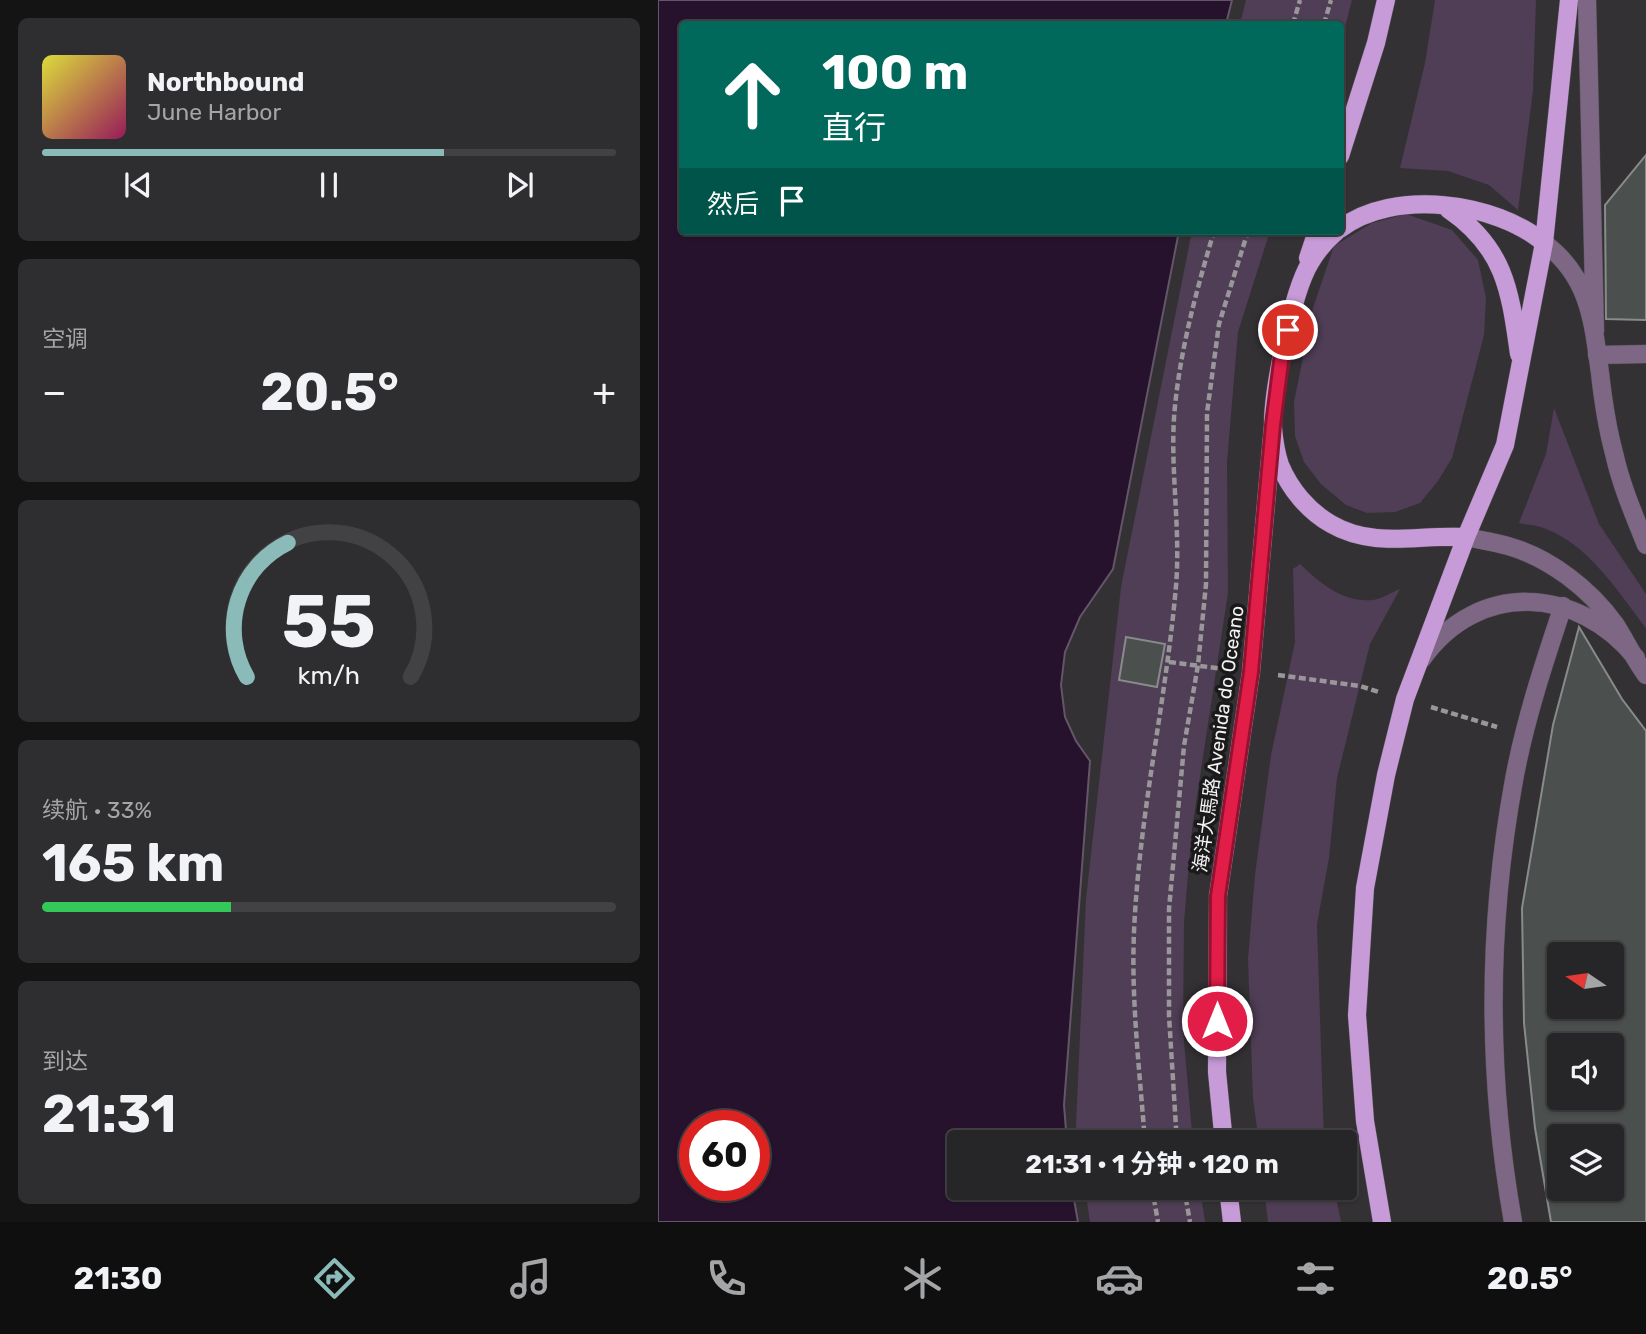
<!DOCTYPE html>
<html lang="zh">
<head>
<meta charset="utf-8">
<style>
	body { margin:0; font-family:Rubik,"Noto Sans SC",sans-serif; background:#2e2d2f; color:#f1f3f6; height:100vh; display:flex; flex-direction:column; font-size:26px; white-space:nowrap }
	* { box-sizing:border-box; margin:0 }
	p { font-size:23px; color:#a4a5a7 }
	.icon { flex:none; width:38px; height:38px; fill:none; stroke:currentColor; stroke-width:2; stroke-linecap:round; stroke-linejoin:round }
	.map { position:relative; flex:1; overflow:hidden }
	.sheet { display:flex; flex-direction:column; gap:18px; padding:18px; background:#151415; width:658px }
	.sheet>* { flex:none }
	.guide { position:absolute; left:21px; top:21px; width:665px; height:214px; border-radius:7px; box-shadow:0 2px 5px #0004,0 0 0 2px #424244; background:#00695c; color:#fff; overflow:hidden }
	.needle { width:46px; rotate:283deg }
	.controls { position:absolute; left:889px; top:942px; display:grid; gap:14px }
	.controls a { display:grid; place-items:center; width:77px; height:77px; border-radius:7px; background:#262527; box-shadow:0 2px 5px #0004,0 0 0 2px #424244; font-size:35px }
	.speed { position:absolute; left:21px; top:1110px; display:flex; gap:14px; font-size:35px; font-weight:700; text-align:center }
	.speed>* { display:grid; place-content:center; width:91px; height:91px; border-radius:50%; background:#262527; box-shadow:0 2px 5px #0004,0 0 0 2px #424244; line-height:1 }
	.speed .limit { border:10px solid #d22; background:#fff; color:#111 }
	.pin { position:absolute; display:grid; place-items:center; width:60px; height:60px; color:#fff; margin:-30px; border:4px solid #fff; border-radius:50%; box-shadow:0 2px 7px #0007 }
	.me { position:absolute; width:77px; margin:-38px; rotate:0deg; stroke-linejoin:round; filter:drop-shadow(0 0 5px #0008) }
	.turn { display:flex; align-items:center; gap:24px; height:147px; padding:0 28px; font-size:32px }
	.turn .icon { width:91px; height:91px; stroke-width:2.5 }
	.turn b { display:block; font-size:49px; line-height:60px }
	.then { display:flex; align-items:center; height:66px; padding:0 28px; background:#0003; gap:14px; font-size:26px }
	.big { font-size:52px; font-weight:700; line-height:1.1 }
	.sheet .card { flex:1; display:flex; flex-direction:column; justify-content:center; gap:10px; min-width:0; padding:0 24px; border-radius:10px; background:#2e2d2f }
	.sheet .dial { align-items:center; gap:0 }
	.dial svg { height:182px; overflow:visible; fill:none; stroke:#424244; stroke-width:7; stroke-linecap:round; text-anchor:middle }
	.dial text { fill:#f1f3f6; stroke:none }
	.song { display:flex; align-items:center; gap:21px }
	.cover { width:84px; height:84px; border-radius:10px; background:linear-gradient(135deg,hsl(60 70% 55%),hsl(330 70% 35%)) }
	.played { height:7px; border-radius:4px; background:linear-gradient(90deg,#8bbbb9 70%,#424244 70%) }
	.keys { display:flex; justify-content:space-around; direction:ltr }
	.heat { display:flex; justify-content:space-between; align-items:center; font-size:38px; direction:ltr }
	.charge { height:10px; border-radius:5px; background:linear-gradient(90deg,#34c759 33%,#424244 0) }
	.trip { position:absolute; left:289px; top:1130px; width:410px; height:70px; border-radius:7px; background:#262527; box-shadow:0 2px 5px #0004,0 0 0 2px #424244; font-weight:700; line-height:70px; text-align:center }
	.menu { display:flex; height:112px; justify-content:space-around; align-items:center; background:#0f0f10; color:#a4a5a7 }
	.menu .icon { width:49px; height:49px }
	.menu .on { color:#8bbbb9 }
	.menu b { font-size:32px; color:#f1f3f6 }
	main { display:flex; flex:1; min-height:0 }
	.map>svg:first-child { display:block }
</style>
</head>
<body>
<main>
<section class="sheet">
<div class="card">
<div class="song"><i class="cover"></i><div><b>Northbound</b><p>June Harbor</p></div></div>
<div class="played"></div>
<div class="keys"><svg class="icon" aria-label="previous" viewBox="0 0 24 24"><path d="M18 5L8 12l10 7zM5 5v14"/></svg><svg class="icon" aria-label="pause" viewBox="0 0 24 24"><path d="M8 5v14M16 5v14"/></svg><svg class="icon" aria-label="next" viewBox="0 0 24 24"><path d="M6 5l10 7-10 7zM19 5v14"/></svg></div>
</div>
<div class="card"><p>空调</p>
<div class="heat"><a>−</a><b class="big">20.5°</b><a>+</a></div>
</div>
<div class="card dial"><svg viewBox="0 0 100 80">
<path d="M14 69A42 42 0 1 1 86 69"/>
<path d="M14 69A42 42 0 0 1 32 10" stroke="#8bbbb9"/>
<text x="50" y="56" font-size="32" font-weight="700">55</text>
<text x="50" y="72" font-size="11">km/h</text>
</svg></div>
<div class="card"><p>续航 · 33%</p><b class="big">165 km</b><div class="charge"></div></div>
<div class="card"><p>到达</p><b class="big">21:31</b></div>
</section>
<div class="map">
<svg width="988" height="1222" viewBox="0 0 988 1222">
	<rect width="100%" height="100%" fill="#333134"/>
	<path fill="#4f3e55" d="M588,0H694L683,42L682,24H582Z
		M777,0H878L875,90L860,210L831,185L790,171L742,168L767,63Z
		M748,214L794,230L820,260L828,298L826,335L794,458L780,481L762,503L737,512L709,513L688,505L663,484L646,462L637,436L636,402L655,308L676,246L714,223Z
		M534,231H612L580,332L569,462L570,593L534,829L526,922L525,1030L535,1143H420L418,1125L428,899L463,587Z
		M896,408L941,524L988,594V628C960,592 932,546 888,529C879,525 869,525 861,523L888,454Z
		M642,564C662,583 685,603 715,600C724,599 734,592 742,589L712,644L679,778L671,858L659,924L666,1143H601L595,1099L590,959L597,875L613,755L637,642L635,569Z
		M427,1188H542L547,1222H432Z
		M606,1188H676L683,1222H610Z"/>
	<path fill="#26122d" stroke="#645569" stroke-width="2" fill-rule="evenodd" d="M0,0H574L568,24H24V231H521L455,569L422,617L407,652L403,685L407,717L418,741L432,761L406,1105L409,1143H301V1188H414L420,1222H0ZM37,1125H96V1185H37Z"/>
	<path fill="#4b4f4e" stroke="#878c8a" stroke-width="2" fill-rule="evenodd" d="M988,155V320L948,319L947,205Z
		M921,627L964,699L988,731V1222H893L877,1128L866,1023L864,908L895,725ZM901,954H954V1006H901ZM901,1045H954V1097H901ZM901,1136H954V1188H901Z
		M468,637L507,644L499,687L461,680Z"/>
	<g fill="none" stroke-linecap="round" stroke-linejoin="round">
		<defs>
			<path id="service" d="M939,355L988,354"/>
			<path id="pedestrian" d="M855,1222C829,1075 829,927 856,780C867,720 886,663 905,606"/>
			<path id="tertiary" d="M929,0L937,331
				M886,243C932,277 935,322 942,373C945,400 949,427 956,453C963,485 976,515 988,545
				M808,537C822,540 837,542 850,546C892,558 932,589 957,624C968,641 976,659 988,675
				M764,659C820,580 920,586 978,658"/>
			<path id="primary" d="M682,156L718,43L728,0
				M790,209C847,248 852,290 861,354
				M682,229C735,188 838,202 886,243
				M679,231C668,240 659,251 652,263C634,293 614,393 615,428C616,440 618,453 622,465C632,489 650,511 673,524C716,549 761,534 808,537
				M650,258L659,231
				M566,1143L559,1072L560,896L593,672L615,425
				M570,1188L574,1222
				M724,1222L707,1121L699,1015L707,888L728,775L747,699L808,537L847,445L886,243L911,0"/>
		</defs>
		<use href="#service" stroke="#525053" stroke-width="19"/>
		<use href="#pedestrian" stroke="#525053" stroke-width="19"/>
		<use href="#tertiary" stroke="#525053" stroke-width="19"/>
		<use href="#primary" stroke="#525053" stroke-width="19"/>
		<path stroke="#99979a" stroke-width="4.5" stroke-dasharray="7 3.5" stroke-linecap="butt" d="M635,24L642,0
			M666,24L673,0
			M511,662L566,669
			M620,675L702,686L721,692
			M773,707L839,727
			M487,1143C482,1073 473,1002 476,932C481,815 508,702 518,586C523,526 511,465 517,406C523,346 539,289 556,231
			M519,1143L511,1016V909L526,746L540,665L548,584L549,413L561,324L590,231
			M494,1188L500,1222
			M526,1188L532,1222"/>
		<use href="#service" stroke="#7d6785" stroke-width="18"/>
		<use href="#pedestrian" stroke="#7d6785" stroke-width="18"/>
		<use href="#tertiary" stroke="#7d6785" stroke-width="18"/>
		<use href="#primary" stroke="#c79bd8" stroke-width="18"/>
	</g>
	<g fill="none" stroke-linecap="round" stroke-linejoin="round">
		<defs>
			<path id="route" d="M559,1021L560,896L593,672L615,425L624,354L630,330"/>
		</defs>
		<use href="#route" stroke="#92132f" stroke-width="18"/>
		<use href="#route" stroke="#e11d48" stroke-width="12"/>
	</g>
	<g text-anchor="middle" stroke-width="7" stroke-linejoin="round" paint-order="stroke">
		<g font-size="19" fill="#f3f2f4" stroke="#1a1a1b">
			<text transform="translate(560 739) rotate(-82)" y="7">海洋大馬路 Avenida do Oceano</text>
		</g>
	</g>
</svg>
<div class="controls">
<a><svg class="needle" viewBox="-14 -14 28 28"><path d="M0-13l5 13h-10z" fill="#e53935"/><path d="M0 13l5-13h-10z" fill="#a4a5a7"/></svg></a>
<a><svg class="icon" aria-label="sound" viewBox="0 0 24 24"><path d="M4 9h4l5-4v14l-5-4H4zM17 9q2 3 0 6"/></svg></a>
<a><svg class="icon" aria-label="layers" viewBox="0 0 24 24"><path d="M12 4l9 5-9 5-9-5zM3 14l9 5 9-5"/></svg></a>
</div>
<div class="speed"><div class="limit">60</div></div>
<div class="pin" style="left:630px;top:330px;background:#d93025"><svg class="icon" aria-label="arrive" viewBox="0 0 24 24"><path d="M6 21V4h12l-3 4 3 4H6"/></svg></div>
<svg class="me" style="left:559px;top:1021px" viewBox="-20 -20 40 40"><circle r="17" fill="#e11d48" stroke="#fff" stroke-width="3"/><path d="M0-11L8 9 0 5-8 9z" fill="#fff"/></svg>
<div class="trip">21:31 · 1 分钟 · 120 m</div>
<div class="guide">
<div class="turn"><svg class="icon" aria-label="ahead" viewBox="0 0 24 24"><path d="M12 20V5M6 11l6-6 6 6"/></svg><div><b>100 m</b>直行</div></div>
<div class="then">然后<svg class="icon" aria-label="arrive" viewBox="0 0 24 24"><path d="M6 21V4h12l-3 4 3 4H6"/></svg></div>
</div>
</div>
</main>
<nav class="menu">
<b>21:30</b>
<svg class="icon on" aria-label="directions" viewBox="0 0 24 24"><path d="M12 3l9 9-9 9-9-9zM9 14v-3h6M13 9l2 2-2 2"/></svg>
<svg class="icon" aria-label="music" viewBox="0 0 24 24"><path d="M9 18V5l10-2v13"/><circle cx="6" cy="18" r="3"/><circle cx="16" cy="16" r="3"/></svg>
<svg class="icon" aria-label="phone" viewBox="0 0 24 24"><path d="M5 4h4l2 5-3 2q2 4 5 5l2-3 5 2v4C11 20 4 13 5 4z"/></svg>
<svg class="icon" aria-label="climate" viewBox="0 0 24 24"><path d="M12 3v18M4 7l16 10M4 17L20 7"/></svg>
<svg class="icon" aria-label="car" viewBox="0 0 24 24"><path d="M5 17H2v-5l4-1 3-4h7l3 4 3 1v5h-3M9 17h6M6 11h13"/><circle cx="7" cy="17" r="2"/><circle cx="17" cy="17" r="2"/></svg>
<svg class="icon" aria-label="filters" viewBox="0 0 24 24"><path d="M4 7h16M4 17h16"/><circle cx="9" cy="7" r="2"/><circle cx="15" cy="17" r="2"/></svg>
<b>20.5°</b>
</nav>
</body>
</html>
